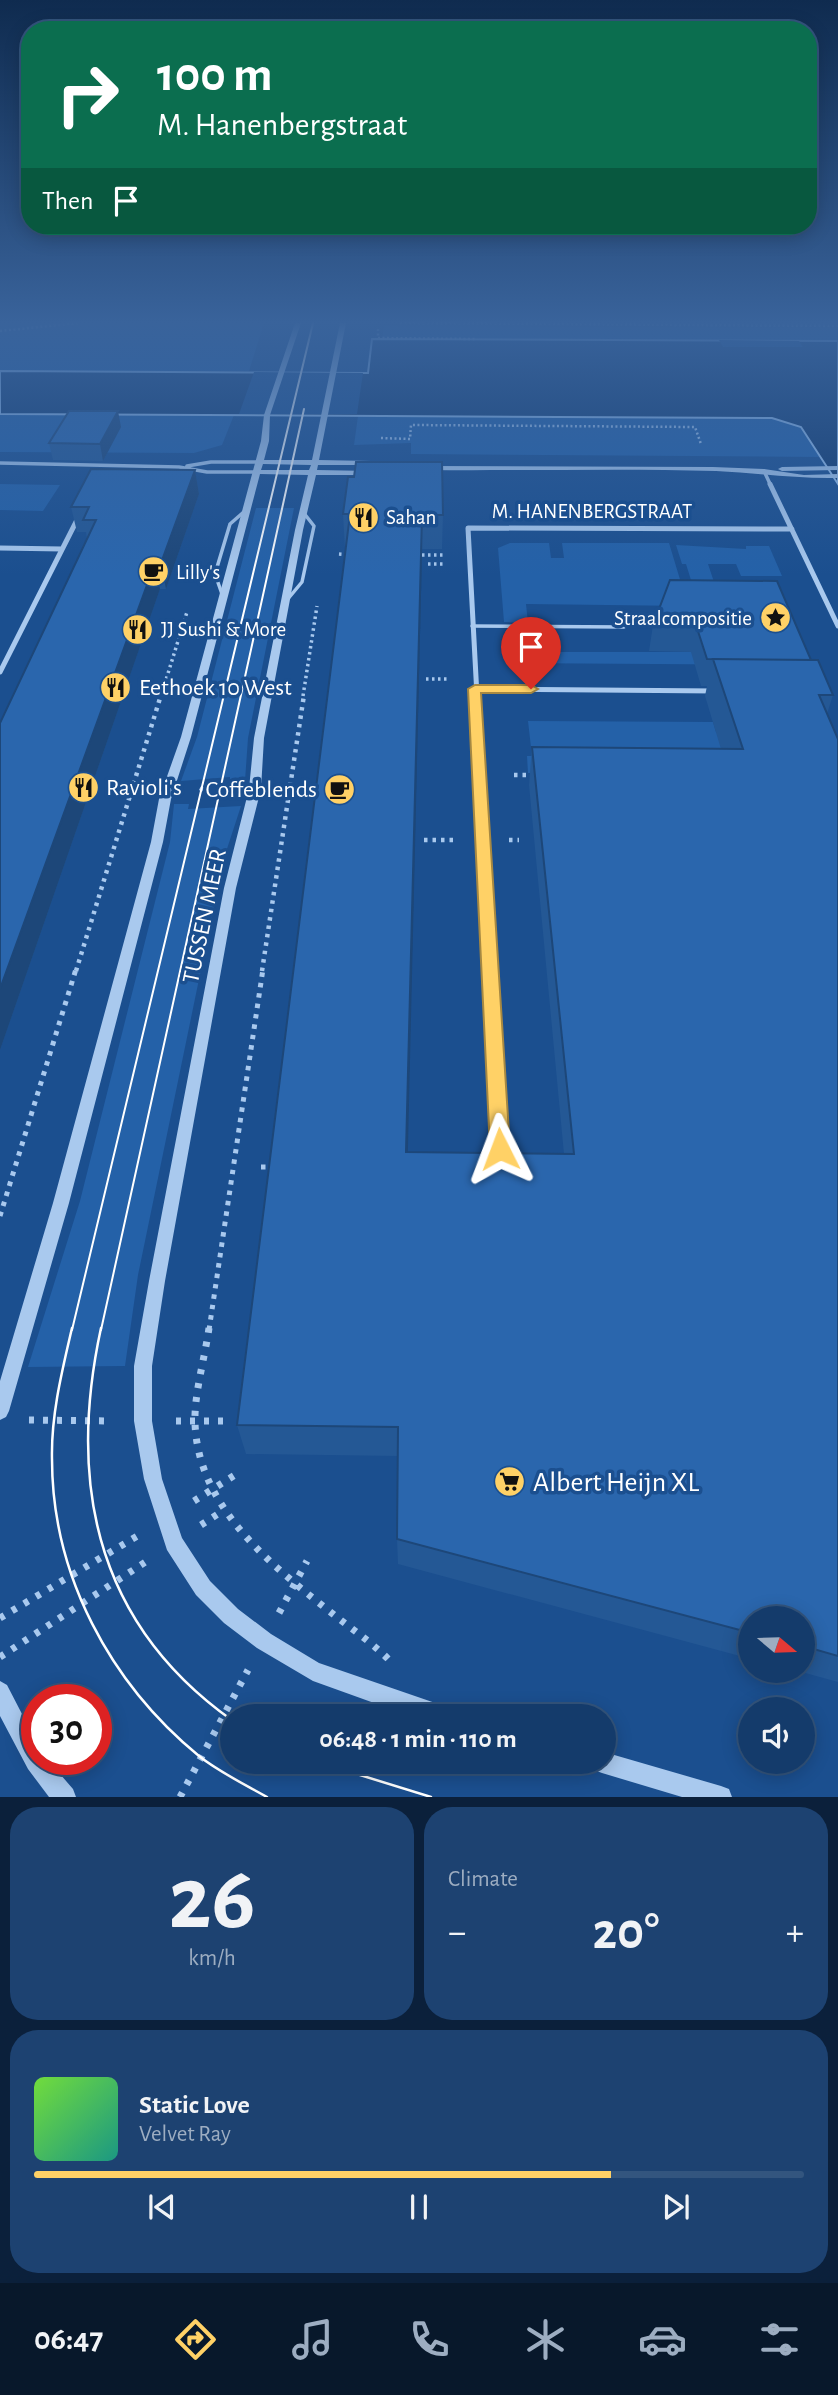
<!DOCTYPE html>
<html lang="en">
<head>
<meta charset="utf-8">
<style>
	body { margin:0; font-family:"Alegreya Sans",sans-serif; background:#1d4271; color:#f1f3f6; height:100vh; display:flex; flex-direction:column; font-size:26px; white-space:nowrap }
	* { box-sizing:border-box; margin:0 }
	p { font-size:23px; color:#9dadc1 }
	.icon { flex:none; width:38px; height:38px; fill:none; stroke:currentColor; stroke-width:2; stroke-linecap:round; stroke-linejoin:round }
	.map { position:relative; height:1797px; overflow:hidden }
	.sheet { display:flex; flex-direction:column; gap:10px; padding:10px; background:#0b203b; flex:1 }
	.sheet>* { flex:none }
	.top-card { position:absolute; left:21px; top:21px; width:796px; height:214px; border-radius:28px; box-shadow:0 4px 18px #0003,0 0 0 2px #33557e; background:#0b6e4f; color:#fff; overflow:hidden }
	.needle { width:46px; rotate:109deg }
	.tools { position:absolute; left:738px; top:1606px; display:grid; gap:14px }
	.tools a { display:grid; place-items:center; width:77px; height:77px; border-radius:50%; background:#143b6b; box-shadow:0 4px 18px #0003,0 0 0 2px #33557e; font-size:35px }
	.speed { position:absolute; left:21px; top:1684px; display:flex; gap:14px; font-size:35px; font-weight:700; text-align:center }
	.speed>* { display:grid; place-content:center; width:91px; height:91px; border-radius:50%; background:#143b6b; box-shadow:0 4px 18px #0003,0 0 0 2px #33557e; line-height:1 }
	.speed .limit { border:10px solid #d22; background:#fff; color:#111 }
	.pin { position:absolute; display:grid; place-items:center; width:60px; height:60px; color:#fff; margin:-72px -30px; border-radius:50% 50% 50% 0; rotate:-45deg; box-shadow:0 0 7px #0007 }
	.pin .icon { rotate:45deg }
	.me { position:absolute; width:77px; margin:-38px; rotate:357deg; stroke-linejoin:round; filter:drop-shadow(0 0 5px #0008) }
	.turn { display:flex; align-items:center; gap:24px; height:147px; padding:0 21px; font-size:32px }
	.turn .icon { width:91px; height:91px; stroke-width:2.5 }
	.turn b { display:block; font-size:49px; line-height:60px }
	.then { display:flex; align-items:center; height:66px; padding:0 21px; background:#0003; gap:14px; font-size:26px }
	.big { font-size:52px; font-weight:600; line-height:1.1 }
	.sheet .card { flex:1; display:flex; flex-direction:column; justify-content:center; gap:10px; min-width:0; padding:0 24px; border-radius:28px; background:#1d4271 }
	.sheet .dial { align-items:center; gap:0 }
	.dial b { font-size:91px; line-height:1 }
	.song { display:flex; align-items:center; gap:21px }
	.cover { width:84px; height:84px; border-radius:10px; background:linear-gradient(135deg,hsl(100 70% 55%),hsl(170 70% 35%)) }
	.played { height:7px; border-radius:4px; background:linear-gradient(90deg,#ffd166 75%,#33557e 75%) }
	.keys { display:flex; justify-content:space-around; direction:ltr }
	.heat { display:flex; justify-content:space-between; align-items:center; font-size:38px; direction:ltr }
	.sheet .tiles { flex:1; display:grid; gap:10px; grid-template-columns:1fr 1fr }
	.card:last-child { grid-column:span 2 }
	.trip { position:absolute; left:220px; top:1704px; width:396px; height:70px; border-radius:35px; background:#143b6b; box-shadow:0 4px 18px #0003,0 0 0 2px #33557e; font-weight:600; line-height:70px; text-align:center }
	.tabs { display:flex; height:112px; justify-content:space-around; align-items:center; background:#08182b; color:#9dadc1 }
	.tabs .icon { width:49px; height:49px }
	.tabs .current { color:#ffd166 }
	.tabs b { font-size:32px; color:#f1f3f6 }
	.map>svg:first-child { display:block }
</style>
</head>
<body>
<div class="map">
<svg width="838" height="1797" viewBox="0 0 838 1797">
	<rect width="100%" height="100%" fill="#1b4f8f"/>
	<path fill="#2461a8" d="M0,323H264L249,371H0Z
		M384,326L838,328V341L382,338Z
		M0,414L234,415L222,445L194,453L0,452Z
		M356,415L772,418L801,427L821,457L411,454V443L354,445L358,416Z
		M0,484L60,485L43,511L0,510Z
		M256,508H294L248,738L245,781H230V777L181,781L197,737Z
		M510,543H549L551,558H564L562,543H669L688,606L526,604L528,623L504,622L498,548Z
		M676,545L746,549V546H769L782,576H741L736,564H708L722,606H699L686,564H682Z
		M505,631H528L531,652H778L783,665L507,663Z
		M528,721L713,722L716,732L780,774L528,773L527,756H532Z
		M174,804H189L188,809L241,806L224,858L138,1275L125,1366L28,1367L80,1201L170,842Z"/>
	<path fill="#123a6d" stroke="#9cc4f0" stroke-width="2" d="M372,339L838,341V484L801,427L772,418L0,414V371L368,373Z"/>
	<path fill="#1b4f8f" d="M719,340L799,341L803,347H723Z
		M254,372L363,373L357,414H239Z"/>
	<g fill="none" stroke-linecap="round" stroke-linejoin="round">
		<path stroke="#a9c9ee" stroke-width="2.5" stroke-dasharray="2 2.5" stroke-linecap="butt" d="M400,323L838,326
			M378,329V338L475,339
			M0,331L78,323
			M381,438L410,439L411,425L695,427L701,444"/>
		<path stroke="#a9c9ee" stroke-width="3.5" stroke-dasharray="2.5 3.5" stroke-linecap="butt" d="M339,554L351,555
			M416,555H445
			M428,564H444
			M426,679H450
			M161,696L187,612
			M303,696L317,606"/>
		<path stroke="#a9c9ee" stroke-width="4.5" stroke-dasharray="3.5 5" stroke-linecap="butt" d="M514,775H534
			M200,788L222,800
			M287,789H311
			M424,840H458
			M509,840H519
			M76,971L161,695
			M262,971L304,695"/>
		<path stroke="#a9c9ee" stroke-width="5" stroke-dasharray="4.5 6" stroke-linecap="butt" d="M261,1167H274
			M0,1216L76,969
			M209,1330L263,969"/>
		<path stroke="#a9c9ee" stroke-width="7" stroke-dasharray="5 9" stroke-linecap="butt" d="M209,1328C205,1357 194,1394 195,1423C198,1510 275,1568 338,1618C356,1632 375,1645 391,1662
			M29,1420L111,1421
			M176,1421H227
			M194,1501L235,1475
			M201,1525L224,1510
			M279,1613L307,1561
			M0,1618L139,1535
			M0,1657L147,1561
			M180,1797L248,1670"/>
		<path stroke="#a9c9ee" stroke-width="3.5" d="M222,594L215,574L230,524L246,510
			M287,600L302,582L314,526L303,512
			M472,626L624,627"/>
		<path stroke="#a9c9ee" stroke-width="3.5" d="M0,463L179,467L207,472H257
			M187,466L211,462H259
			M764,471L771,486"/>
		<path stroke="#a9c9ee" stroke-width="5" d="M770,484L838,626
			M0,548L62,549
			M0,672L79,516
			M475,689L716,691
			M477,696L468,528L792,529"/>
		<path stroke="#a9c9ee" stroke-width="6" d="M477,695L491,971"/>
		<path stroke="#a9c9ee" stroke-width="9" d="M491,969L500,1149"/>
		<path fill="#a9c9ee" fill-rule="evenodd" d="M295,323H301L270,415L269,441L264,460H312L340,323H346L319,460L371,461L375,463L371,465H318L317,470L371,471L375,473L371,475H316L303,530L264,738L261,789L236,888L165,1281L152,1366V1421L162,1479L182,1538L210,1581L238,1609L271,1634L319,1663L444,1706L452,1709L455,1717H413L313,1681L257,1648L224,1623L196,1595L167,1550L144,1479L134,1421V1366L149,1281L224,888L249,789L254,738L295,530L308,475L260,474L191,737L171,799L163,842L69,1203L9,1411L6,1417L0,1420V1381L53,1203L151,842L159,799L181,737L261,441L264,415ZM263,464L311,465L309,470H261Z
			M424,466L713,467L764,469L804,475L838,474V478C797,479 757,473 716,471C620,468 523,471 427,470L423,468Z
			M838,466V470L782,471L778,469L782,467Z
			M0,1681L7,1685L37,1743V1759H47L73,1789L76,1797H49L28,1769L0,1716Z
			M604,1752L721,1786L729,1789L732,1797H682L602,1773L594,1770L591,1762H604Z"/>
		<path stroke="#fff" stroke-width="2" d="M72,1330L313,323
			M101,1330L304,409"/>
		<path stroke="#fff" stroke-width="2.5" d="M72,1328C62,1371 51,1415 52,1459C52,1575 110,1683 199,1756C219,1772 244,1784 267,1797
			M101,1328C67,1485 96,1624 233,1721
			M318,1762L431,1797"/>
	</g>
	<path fill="#245895" d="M121,427L103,461L53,460L49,443Z
		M195,470L199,494L166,589H160L0,1050V723L87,539L86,532H77L71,507Z
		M343,514L443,515L442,549H422L407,1152L564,1154L529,785L532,747L721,749L705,696L707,686H701L691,652L649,651L653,625L670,580L811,660L833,695L827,714L838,739V1682L798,1671H803V1619H751V1659L398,1564L397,1539L398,1456L246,1454L237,1425L346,549H345Z"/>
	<path fill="#1d4779" d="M118,411L121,427L103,461L100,444Z
		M195,470L199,494L166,589L161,563Z
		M422,515V549L407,1189L406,1152Z
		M155,563L160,589L0,1050V989Z"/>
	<path fill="#2a66ad" stroke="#1d4779" stroke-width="2" d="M69,411H118L100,444L49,443Z
		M356,462H442L443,515H422L406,1152L574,1154L532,747L743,749L713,659L818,660L833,695H819L838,739V1656L803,1646V1619H751V1633L397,1539L398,1427L237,1425L350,514H343L348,477H354Z
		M91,469L195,470L161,563H155L0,989V723L96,520H83L89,507H71Z
		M670,580L777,581L811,660L707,659L696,625H653Z"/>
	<linearGradient id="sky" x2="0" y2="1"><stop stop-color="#0f2b4f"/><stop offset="0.56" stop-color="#39639b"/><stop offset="1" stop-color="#39639b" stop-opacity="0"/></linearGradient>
	<rect width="838" height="575" fill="url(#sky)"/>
	<path fill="#ffd166" stroke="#a68842" stroke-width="2" d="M475,685H531L538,689L531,693H481L510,1149L507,1155L500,1157L493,1155L490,1149L468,689Z"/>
	<defs>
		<symbol id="restaurant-disc" viewBox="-11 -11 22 22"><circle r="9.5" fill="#ffd166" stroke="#1b4f8f"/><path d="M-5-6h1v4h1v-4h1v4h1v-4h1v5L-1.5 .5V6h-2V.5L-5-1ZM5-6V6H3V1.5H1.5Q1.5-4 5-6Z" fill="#111"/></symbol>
		<symbol id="cafe-disc" viewBox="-11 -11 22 22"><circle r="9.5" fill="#ffd166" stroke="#1b4f8f"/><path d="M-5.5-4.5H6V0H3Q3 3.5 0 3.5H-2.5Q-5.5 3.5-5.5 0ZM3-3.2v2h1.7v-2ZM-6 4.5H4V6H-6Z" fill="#111"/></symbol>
		<symbol id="sight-disc" viewBox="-11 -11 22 22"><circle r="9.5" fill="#ffd166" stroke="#1b4f8f"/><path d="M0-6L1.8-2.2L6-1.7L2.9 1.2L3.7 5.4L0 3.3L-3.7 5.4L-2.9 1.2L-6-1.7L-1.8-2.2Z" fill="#111"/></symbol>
		<symbol id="supermarket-disc" viewBox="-11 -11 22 22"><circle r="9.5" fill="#ffd166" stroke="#1b4f8f"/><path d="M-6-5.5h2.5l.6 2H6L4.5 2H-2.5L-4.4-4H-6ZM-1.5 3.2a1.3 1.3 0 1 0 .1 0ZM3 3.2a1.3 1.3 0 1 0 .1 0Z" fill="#111"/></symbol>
	</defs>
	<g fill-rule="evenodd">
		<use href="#restaurant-disc" x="346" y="500" width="35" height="35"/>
		<use href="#cafe-disc" x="136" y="554" width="35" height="35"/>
		<use href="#sight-disc" x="758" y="600" width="35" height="35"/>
		<use href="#restaurant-disc" x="120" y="612" width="35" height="35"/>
		<use href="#restaurant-disc" x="98" y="670" width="35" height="35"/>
		<use href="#restaurant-disc" x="66" y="770" width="35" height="35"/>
		<use href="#cafe-disc" x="322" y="772" width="35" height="35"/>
		<use href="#supermarket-disc" x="492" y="1464" width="35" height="35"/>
	</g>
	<g text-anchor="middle" stroke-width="7" stroke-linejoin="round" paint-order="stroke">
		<g font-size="21" fill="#fff" stroke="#1b4f8f">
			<text x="592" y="518">M. HANENBERGSTRAAT</text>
		</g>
		<g font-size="21" fill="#fff" stroke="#1b4f8f" text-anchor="start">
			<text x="386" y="524">Sahan</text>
			<text x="176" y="579">Lilly's</text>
			<text x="752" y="625" text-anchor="end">Straalcompositie</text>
			<text x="161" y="636">JJ Sushi &amp; More</text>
		</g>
		<g font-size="24" fill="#fff" stroke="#1b4f8f" text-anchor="start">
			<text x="139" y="695">Eethoek 10 West</text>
			<text x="106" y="795">Ravioli's</text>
			<text x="317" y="797" text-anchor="end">Coffeblends</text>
		</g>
		<g font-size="24" fill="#fff" stroke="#1b4f8f">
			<text transform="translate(204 916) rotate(-78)" y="8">TUSSEN MEER</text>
		</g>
		<g font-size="28" fill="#fff" stroke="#1b4f8f" text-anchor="start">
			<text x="533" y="1491">Albert Heijn XL</text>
		</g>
	</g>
</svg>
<div class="tools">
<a><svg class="needle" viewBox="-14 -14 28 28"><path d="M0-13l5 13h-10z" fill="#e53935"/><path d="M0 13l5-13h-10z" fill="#9dadc1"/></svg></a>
<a><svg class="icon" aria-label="sound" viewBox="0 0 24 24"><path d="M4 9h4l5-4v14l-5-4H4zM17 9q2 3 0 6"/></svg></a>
</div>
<div class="speed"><div class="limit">30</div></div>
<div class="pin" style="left:531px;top:689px;background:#d93025"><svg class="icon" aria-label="arrive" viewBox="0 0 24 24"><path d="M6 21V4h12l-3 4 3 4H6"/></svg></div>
<svg class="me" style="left:500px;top:1149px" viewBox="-20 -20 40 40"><path d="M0-17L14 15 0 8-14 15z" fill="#ffd166" stroke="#fff" stroke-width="4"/></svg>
<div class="trip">06:48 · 1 min · 110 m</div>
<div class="top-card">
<div class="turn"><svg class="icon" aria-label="right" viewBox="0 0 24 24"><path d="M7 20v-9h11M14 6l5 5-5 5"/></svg><div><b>100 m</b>M. Hanenbergstraat</div></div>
<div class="then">Then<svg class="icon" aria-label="arrive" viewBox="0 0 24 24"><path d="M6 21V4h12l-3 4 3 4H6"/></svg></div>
</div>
</div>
<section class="sheet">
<div class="tiles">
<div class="card dial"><b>26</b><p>km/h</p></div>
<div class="card"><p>Climate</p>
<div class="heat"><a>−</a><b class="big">20°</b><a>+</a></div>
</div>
<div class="card">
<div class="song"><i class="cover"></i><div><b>Static Love</b><p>Velvet Ray</p></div></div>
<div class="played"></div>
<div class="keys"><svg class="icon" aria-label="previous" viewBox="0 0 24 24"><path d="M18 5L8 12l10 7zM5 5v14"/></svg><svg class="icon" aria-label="pause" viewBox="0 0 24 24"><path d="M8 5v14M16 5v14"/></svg><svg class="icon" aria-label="next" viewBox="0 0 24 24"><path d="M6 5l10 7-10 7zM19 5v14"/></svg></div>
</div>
</div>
</section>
<nav class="tabs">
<b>06:47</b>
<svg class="icon current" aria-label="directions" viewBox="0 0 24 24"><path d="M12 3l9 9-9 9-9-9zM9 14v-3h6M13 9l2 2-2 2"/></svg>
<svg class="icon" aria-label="music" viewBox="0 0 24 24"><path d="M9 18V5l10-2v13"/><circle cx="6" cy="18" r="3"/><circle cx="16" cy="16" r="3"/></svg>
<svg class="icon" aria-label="phone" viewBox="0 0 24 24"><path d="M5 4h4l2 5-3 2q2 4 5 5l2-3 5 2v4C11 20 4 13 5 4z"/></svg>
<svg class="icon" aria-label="climate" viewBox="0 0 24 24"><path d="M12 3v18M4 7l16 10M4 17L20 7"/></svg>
<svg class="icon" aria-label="car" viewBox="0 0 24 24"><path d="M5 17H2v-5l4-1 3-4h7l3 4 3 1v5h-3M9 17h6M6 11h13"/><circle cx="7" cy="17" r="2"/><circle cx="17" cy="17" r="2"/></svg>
<svg class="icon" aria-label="filters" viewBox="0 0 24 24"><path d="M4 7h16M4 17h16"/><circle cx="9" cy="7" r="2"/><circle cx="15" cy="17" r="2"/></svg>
</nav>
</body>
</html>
